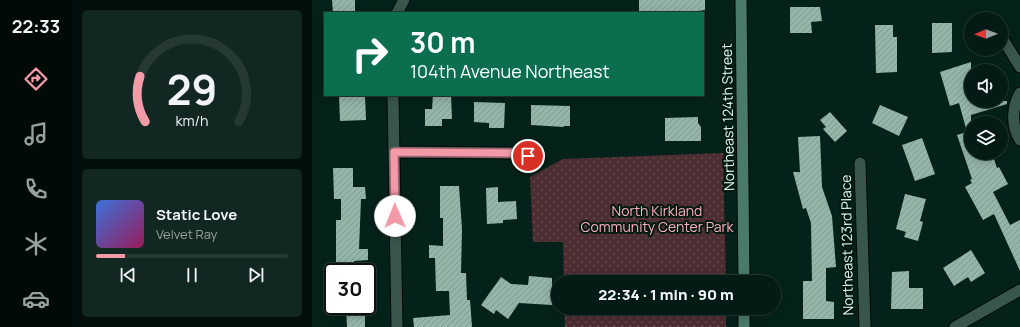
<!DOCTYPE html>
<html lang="en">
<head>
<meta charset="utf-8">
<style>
	body { margin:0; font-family:Manrope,sans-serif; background:#122722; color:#f1f3f6; height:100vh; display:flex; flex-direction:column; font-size:15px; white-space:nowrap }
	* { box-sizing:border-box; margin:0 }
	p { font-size:13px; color:#97a1a0 }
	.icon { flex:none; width:22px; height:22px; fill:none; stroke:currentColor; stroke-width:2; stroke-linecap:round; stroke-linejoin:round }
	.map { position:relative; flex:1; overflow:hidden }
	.side { display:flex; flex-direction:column; gap:10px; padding:10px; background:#020e0b; width:240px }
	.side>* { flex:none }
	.banner { position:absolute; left:12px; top:12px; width:380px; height:84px; border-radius:0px; box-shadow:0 2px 10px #0003,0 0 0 1px #253834; background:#0b6e4f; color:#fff; overflow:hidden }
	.needle { width:26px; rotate:269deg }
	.tools { position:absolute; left:652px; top:12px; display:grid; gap:8px }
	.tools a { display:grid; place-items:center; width:44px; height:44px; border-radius:50%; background:#041a14; box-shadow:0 2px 10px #0003,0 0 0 1px #253834; font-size:20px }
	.speed { position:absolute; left:12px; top:263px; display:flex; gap:8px; font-size:20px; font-weight:700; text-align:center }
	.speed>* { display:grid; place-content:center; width:52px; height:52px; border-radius:50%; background:#041a14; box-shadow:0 2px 10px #0003,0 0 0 1px #253834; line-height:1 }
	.speed .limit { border:2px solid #111; border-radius:6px; background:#fff; color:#111 }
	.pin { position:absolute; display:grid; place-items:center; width:34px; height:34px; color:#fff; margin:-17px; border:2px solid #fff; border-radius:50%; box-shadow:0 1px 4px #0007 }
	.me { position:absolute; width:44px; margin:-22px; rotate:359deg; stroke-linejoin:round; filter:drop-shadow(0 0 3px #0008) }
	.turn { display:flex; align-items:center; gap:14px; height:84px; padding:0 20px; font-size:18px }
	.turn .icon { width:52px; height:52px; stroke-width:2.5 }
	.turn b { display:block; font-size:28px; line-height:34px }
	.side .tile { flex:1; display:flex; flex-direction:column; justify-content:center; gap:6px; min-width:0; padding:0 14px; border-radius:6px; background:#122722 }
	.side .dial { align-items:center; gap:0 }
	.dial svg { height:104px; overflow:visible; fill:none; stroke:#253834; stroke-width:7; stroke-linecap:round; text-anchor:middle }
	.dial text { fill:#f1f3f6; stroke:none }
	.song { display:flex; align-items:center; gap:12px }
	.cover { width:48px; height:48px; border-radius:6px; background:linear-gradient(135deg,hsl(220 70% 55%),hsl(330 70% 35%)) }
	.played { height:4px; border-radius:2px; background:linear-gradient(90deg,#f39aa9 15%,#253834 15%) }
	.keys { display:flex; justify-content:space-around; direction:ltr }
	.trip { position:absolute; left:239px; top:275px; width:230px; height:40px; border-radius:20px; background:#041a14; box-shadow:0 2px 10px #0003,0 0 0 1px #253834; font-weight:800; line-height:40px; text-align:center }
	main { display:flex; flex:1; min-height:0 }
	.menu { display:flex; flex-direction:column; width:72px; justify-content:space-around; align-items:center; background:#020a08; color:#97a1a0 }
	.menu .icon { width:28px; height:28px }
	.menu .current { color:#f39aa9 }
	.menu b { font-size:18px; color:#f1f3f6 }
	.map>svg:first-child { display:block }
</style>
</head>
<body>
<main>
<nav class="menu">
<b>22:33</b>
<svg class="icon current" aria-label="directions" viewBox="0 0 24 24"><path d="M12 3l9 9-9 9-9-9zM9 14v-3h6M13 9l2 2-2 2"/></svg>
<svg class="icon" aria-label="music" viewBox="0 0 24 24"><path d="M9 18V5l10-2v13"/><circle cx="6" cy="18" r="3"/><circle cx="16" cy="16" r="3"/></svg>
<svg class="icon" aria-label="phone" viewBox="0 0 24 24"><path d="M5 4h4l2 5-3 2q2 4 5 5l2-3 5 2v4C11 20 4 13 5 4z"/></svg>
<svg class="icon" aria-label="climate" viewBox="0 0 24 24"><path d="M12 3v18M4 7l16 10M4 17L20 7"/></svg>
<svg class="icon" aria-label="car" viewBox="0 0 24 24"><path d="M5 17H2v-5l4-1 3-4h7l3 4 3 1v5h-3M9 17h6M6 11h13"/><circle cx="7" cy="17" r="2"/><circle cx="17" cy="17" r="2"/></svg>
</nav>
<section class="side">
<div class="tile dial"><svg viewBox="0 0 100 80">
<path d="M14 69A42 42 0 1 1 86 69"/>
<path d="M14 69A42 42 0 0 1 10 34" stroke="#f39aa9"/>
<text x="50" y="56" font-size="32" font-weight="700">29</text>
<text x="50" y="72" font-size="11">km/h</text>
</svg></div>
<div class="tile">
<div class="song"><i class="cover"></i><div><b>Static Love</b><p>Velvet Ray</p></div></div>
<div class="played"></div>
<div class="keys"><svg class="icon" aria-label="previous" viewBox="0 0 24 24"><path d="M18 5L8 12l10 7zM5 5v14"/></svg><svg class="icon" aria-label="pause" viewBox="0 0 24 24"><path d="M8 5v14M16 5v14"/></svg><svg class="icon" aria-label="next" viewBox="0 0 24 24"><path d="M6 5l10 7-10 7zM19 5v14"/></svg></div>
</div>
</section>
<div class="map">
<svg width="708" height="327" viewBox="0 0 708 327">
	<defs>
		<pattern id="park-dots" width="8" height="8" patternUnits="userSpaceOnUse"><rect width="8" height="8" fill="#4b2d32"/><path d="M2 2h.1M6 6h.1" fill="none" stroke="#654c50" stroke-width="1.8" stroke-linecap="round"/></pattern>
		<pattern id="building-hatch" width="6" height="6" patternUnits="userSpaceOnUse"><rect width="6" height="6" fill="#95b5a9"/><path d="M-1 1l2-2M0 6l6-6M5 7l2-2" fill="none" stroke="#819a91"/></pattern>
	</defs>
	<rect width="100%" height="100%" fill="#05221a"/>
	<path fill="url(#park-dots)" d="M411,153L414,282H252L251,242H221L218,177L251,159Z
		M252,308H414V327H253Z"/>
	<path fill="url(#building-hatch)" d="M20,0H43V13H21Z
		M327,0H393V10L386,11V13H371L370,11L327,13Z
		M478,7H508L510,21L499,22L500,33H478Z
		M620,23H640V52L620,53Z
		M563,25H581V37H585V72L564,73Z
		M659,62V101H695V104L659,115V153H680L685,168L687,167L696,184L681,192L698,225L708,220V271L682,214L671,220L653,187L660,183L658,180L660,179L645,135L655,132L647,103L638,106L628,72Z
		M27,95H53L54,120L28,121Z
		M121,95H139L140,119H130V126H113V109H120Z
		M162,102L193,103L192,128H177V123L162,122Z
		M219,105L258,106V126H252V127L219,125Z
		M568,105L596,117L587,136L560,123Z
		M518,112L535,131L523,142L511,129L514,127L508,120Z
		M386,117V123L389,127V141H353V118Z
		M508,136L510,187L520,216L524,267L514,268V301L522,302V319H491V281H500L499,223L494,208L491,209L481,172H488L486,137Z
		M610,138L623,174L603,181L590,145Z
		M21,168H41V187H53L54,199H49L47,249H56V260L42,261V272H24V220H29V199H22Z
		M128,186H147L150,229L149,273H154L155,300H158L160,327H102L101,318L138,315L137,291H124L123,258H117V245L131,246V218H128Z
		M186,187V202L204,201L205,219L191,220V223L175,224L174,188Z
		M593,194L614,199L608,221L611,222L606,241L592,237L594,232L584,229Z
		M659,250L673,273L659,282L656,277L642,286L631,268Z
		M597,271V288H611V309H579L580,272Z
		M217,276L240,278V305L207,303L196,319L184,310L182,314L169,305L189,277L199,284L216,285Z
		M34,306H53V327H35Z"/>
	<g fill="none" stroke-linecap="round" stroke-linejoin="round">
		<defs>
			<path id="minor" d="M85,13L92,0
				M689,36L708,67
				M708,93C700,107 699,126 708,140
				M81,95L85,327
				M82,152L200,153L216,156
				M548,163L553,327
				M643,327L708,290"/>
			<path id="secondary" d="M429,0L432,282
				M432,327V308"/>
		</defs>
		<use href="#minor" stroke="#000a06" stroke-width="13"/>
		<use href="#secondary" stroke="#000a06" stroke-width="13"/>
		<use href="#minor" stroke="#39564c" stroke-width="11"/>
		<use href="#secondary" stroke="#4a7a6a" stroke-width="11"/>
	</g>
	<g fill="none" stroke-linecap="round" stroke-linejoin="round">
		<defs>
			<path id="route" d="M83,216L82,152L200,153L216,156"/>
		</defs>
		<use href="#route" stroke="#9e646e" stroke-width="10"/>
		<use href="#route" stroke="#f39aa9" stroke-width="7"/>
	</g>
	<g text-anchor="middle" stroke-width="4" stroke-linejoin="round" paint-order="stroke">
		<g font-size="14" fill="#e7f8f1" stroke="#001911">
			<text transform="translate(416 117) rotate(-91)" y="5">Northeast 124th Street</text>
			<text transform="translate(535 245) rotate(-91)" y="5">Northeast 123rd Place</text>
		</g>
		<g font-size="14" fill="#ffafbc" stroke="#001911">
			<text x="345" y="216">North Kirkland<tspan x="345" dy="16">Community Center Park</tspan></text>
		</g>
	</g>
</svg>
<div class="tools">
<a><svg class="needle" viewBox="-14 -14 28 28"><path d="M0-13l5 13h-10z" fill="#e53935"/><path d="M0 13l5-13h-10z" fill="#97a1a0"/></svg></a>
<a><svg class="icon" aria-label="sound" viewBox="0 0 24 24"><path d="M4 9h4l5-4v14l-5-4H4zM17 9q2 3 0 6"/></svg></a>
<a><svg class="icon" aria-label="layers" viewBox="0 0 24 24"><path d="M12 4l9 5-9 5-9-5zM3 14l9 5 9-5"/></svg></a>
</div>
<div class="speed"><div class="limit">30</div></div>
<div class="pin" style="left:216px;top:156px;background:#d93025"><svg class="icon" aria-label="arrive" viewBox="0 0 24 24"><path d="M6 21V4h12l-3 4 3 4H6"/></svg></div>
<svg class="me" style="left:83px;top:216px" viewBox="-20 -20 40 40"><circle r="19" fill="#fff"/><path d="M0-13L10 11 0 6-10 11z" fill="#f39aa9"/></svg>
<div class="trip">22:34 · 1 min · 90 m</div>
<div class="banner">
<div class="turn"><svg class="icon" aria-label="right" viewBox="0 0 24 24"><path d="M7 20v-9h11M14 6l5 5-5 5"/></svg><div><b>30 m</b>104th Avenue Northeast</div></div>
</div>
</div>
</main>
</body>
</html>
